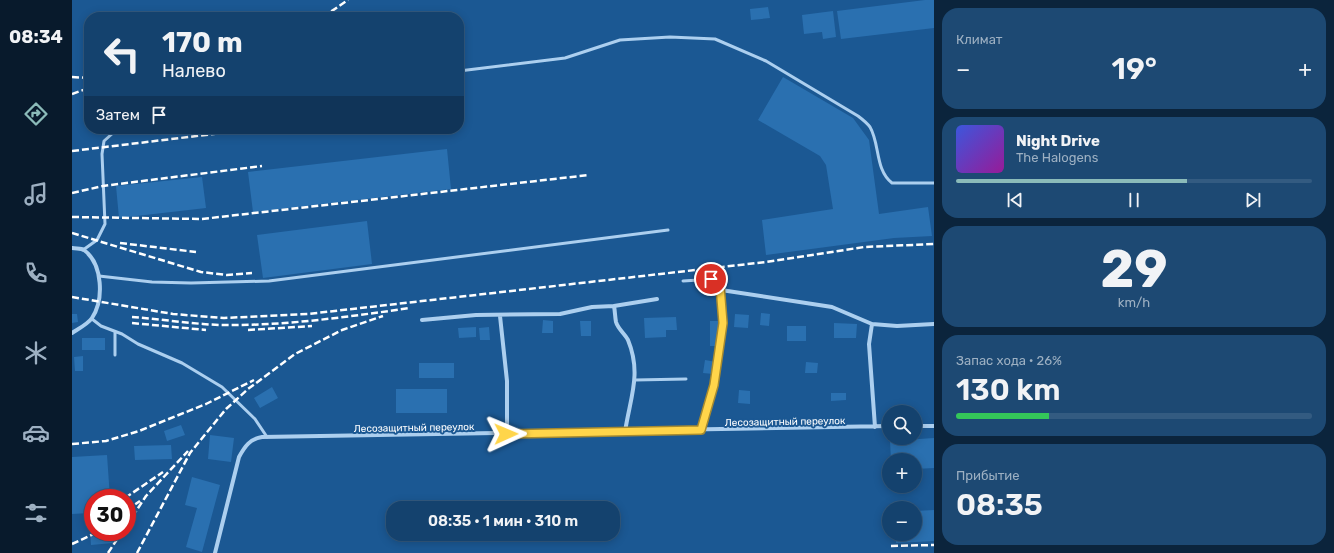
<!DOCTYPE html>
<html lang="ru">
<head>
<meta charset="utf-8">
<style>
	body { margin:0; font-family:Rubik,sans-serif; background:#1d4973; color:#f1f3f6; height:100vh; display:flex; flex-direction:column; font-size:15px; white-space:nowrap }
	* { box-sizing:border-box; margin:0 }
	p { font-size:13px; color:#9db0c2 }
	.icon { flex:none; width:22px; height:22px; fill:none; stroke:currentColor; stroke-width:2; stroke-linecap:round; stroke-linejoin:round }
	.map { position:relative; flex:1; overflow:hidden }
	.side { display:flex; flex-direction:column; gap:8px; padding:8px; background:#0b243c; width:400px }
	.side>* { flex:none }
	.banner { position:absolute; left:12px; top:12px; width:380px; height:122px; border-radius:16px; box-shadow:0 2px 10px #0003,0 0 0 1px #335b81; background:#14426e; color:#f1f3f6; overflow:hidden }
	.fabs { position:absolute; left:810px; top:405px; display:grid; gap:8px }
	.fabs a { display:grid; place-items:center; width:40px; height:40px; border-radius:50%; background:#14426e; box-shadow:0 2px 10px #0003,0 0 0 1px #335b81; font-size:20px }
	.speed { position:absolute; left:12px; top:489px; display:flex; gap:8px; font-size:20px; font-weight:700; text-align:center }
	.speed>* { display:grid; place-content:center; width:52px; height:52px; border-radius:50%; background:#14426e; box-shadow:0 2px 10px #0003,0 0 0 1px #335b81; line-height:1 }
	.speed .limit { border:6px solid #d22; background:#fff; color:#111 }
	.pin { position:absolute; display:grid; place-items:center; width:34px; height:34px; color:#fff; margin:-17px; border:2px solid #fff; border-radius:50%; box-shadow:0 1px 4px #0007 }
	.me { position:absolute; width:44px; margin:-22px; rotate:89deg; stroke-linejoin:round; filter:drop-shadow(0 0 3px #0008) }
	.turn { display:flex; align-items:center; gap:14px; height:84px; padding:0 12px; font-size:18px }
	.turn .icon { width:52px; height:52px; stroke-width:2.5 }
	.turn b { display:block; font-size:28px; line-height:34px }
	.then { display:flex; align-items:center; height:38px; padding:0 12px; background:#0003; gap:8px; font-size:15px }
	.big { font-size:30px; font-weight:600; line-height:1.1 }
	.side .card { flex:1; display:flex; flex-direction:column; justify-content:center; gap:6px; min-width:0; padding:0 14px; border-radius:16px; background:#1d4973 }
	.side .dial { align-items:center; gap:0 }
	.dial b { font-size:52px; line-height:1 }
	.song { display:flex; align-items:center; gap:12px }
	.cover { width:48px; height:48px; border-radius:6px; background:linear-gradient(135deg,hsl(230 70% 55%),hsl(300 70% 35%)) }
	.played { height:4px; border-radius:2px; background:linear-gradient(90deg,#8bbbb9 65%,#335b81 65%) }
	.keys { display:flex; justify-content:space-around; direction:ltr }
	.heat { display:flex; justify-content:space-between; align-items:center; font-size:22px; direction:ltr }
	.charge { height:6px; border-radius:3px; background:linear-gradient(90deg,#34c759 26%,#335b81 0) }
	.trip { position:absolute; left:314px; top:501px; width:234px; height:40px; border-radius:16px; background:#14426e; box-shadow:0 2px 10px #0003,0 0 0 1px #335b81; font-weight:600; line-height:40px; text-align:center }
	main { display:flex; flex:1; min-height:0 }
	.tab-bar { display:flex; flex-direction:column; width:72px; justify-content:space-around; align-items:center; background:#081a2c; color:#9db0c2 }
	.tab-bar .icon { width:28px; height:28px }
	.tab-bar .on { color:#8bbbb9 }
	.tab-bar b { font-size:18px; color:#f1f3f6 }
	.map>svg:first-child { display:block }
</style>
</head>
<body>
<main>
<nav class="tab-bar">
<b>08:34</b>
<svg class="icon on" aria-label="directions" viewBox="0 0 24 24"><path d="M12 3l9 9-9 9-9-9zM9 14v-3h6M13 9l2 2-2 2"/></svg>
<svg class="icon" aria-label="music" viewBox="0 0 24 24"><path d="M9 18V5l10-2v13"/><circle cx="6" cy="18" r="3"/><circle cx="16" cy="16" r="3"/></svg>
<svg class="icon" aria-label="phone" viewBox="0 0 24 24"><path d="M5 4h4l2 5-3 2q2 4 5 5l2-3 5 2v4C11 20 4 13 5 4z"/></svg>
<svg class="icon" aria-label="climate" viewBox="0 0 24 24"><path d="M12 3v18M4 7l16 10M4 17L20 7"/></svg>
<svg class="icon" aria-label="car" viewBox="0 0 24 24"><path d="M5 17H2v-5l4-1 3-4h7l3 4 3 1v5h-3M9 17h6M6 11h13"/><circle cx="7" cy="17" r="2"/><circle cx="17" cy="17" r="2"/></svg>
<svg class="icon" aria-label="filters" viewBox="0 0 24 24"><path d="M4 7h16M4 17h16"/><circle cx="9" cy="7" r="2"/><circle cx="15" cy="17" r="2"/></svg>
</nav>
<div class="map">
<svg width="862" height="553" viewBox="0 0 862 553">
	<rect width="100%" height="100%" fill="#1b5893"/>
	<path fill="#2a70b0" d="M853,0H862V28L769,39L765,11Z
		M696,7L698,18L679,20L678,9Z
		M761,11L764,37L751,39L750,32L732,34L730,15Z
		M711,77L781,118L797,140L807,214L856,207L860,236L822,238L694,255L690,220L761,209L754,165L748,156L686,120Z
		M375,149L379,189L181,212L176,172Z
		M130,177L134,208L47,218L44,186Z
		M295,221L300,264L191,278L185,235Z
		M689,313L698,314L697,326L688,325Z
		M0,314H5L6,322L0,323Z
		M663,314L677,315L676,328L662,327Z
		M604,317L605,330H594V337L573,338L572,318Z
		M471,320L481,321V333H470Z
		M508,321H519V336H509Z
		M638,321H646V346H638Z
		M762,323L785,324L784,338H762Z
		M715,326H734V341H715Z
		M404,327V337L387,338L386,328Z
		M417,327L418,340H408L407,328Z
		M10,338H33V350H10Z
		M11,356V371H3L2,357Z
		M633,360L644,362L641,374L631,373Z
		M734,362L746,363L745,373H733Z
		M347,363H382V378H347Z
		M200,387L206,398L188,408L182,398Z
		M324,389H375V413H324Z
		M667,390L678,391V404L666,403Z
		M759,393H774V400L759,401Z
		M109,425L113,435L95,441L92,431Z
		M138,435L162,438L159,462L136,459Z
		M862,438V468L843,469V460H819L818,441Z
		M99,445L100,459L63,460L62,446Z
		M35,455L38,498H21V532H40L41,543L19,545L17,513L0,514V457Z
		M120,477L148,485L130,552L114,547L125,508L113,505Z
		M862,510V541L824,543V534H843V511Z"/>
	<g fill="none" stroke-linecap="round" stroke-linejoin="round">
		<path stroke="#accfef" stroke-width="3" d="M387,71L493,58L548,40L598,37L643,39L694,61L786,116C790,119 795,123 798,127C808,144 803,170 820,183H862
			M11,250L25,240L33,224L30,154L32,141L41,133L52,129
			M27,276L80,282L119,283L197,281L596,230
			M611,281L643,279L647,281L649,290
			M20,319L29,326L50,334L66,344L110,363L150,387L183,419L195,437
			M43,332V355
			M563,380L614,379"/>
		<path stroke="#accfef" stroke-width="4" d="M0,248C4,249 9,248 12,250C31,264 32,300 20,318C16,324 6,329 0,333
			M542,306C543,311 543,317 544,322C546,329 553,334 556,340C570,374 558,398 553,432
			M428,316L435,381V434
			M350,320L404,315L488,314L520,307L542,306L585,299
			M800,324L797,344L803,427
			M843,426H862
			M629,430L642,385L651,323L649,290L760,307L800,324L825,326L862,324
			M143,553L167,457C173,446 178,439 190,437L817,426"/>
		<path stroke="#fff" stroke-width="2.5" stroke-dasharray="7 3" stroke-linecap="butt" d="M251,17L276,0
			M0,77L17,78
			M0,94L17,88
			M0,151L183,129
			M0,193L31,186L190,166
			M0,217L130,219L517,175
			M0,233L129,272L155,275L180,273
			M48,243L124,252
			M0,297L101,314L152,318L236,314L694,262L792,247L862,244
			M60,317C89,319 119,324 149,325C212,326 275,317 338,308
			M60,323L134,330
			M176,330L240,326
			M0,444L34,441L67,431L134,404L182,380
			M53,498L91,472
			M55,510L68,501
			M55,525L74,496L116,451
			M0,544L26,532
			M819,546L862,545
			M36,553L50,532
			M65,553L118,453L154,409L176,389L223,354L270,330L311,316"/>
	</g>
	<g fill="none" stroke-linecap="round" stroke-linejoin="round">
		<defs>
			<path id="route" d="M434,434L629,430L642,385L651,323L648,286L647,281L639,279"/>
		</defs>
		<use href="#route" stroke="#a68a30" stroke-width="10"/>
		<use href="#route" stroke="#ffd54a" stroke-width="7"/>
	</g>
	<g text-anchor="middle" stroke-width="4" stroke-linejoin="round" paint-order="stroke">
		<g font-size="10" fill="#fff" stroke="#1b5893">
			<text transform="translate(713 421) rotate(-1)" y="4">Лесозащитный переулок</text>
			<text transform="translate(342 427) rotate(-1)" y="4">Лесозащитный переулок</text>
		</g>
	</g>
</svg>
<div class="fabs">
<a><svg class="icon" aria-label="search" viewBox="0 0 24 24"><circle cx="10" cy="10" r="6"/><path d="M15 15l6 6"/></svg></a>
<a>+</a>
<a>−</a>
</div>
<div class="speed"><div class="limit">30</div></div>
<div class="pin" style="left:639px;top:279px;background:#d93025"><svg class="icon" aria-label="arrive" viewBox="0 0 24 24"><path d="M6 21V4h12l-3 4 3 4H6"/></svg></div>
<svg class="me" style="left:434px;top:434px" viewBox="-20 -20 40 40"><path d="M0-17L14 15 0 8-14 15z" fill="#ffd54a" stroke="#fff" stroke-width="4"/></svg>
<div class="trip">08:35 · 1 мин · 310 m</div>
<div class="banner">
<div class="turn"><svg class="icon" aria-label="left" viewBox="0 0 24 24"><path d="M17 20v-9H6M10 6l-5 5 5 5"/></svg><div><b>170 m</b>Налево</div></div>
<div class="then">Затем<svg class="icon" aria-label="arrive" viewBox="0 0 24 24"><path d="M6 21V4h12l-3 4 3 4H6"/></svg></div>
</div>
</div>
<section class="side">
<div class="card"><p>Климат</p>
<div class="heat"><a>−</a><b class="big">19°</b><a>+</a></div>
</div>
<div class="card">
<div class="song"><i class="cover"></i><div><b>Night Drive</b><p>The Halogens</p></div></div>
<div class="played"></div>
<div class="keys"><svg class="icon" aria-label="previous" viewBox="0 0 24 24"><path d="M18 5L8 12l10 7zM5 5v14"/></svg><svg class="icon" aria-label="pause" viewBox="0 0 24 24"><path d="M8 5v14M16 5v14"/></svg><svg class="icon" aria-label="next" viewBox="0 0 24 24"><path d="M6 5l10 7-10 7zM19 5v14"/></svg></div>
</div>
<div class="card dial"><b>29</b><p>km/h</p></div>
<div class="card"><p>Запас хода · 26%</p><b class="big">130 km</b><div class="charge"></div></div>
<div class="card"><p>Прибытие</p><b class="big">08:35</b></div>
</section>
</main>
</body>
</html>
